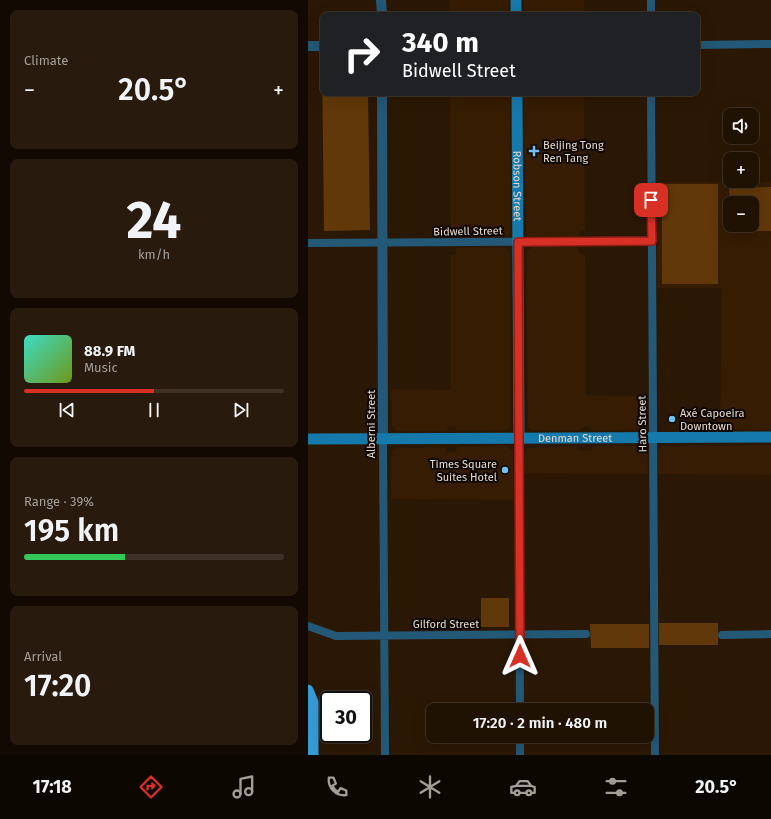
<!DOCTYPE html>
<html lang="en">
<head>
<meta charset="utf-8">
<style>
	body { margin:0; font-family:"Fira Sans",sans-serif; background:#281b0d; color:#f1f3f6; height:100vh; display:flex; flex-direction:column; font-size:15px; white-space:nowrap }
	* { box-sizing:border-box; margin:0 }
	p { font-size:13px; color:#a29e9a }
	.icon { flex:none; width:22px; height:22px; fill:none; stroke:currentColor; stroke-width:2; stroke-linecap:round; stroke-linejoin:round }
	.map { position:relative; flex:1; overflow:hidden }
	.drawer { display:flex; flex-direction:column; gap:10px; padding:10px; background:#120a02; width:308px }
	.drawer>* { flex:none }
	.top-card { position:absolute; left:12px; top:12px; width:380px; height:84px; border-radius:8px; box-shadow:0 4px 16px #0002,0 0 0 1px #3d3225; background:#202124; color:#fff; overflow:hidden }
	.buttons { position:absolute; left:415px; top:108px; display:grid; gap:8px }
	.buttons a { display:grid; place-items:center; width:36px; height:36px; border-radius:8px; background:#201203; box-shadow:0 4px 16px #0002,0 0 0 1px #3d3225; font-size:20px }
	.speed { position:absolute; left:12px; top:691px; display:flex; gap:8px; font-size:20px; font-weight:700; text-align:center }
	.speed>* { display:grid; place-content:center; width:52px; height:52px; border-radius:50%; background:#201203; box-shadow:0 4px 16px #0002,0 0 0 1px #3d3225; line-height:1 }
	.speed .limit { border:2px solid #111; border-radius:6px; background:#fff; color:#111 }
	.pin { position:absolute; display:grid; place-items:center; width:34px; height:34px; color:#fff; margin:-17px; border-radius:8px; box-shadow:0 2px 6px #0006 }
	.me { position:absolute; width:44px; margin:-22px; rotate:0deg; stroke-linejoin:round; filter:drop-shadow(0 0 3px #0008) }
	.turn { display:flex; align-items:center; gap:14px; height:84px; padding:0 16px; font-size:18px }
	.turn .icon { width:52px; height:52px; stroke-width:2.5 }
	.turn b { display:block; font-size:28px; line-height:34px }
	.big { font-size:30px; font-weight:600; line-height:1.1 }
	.drawer .widget { flex:1; display:flex; flex-direction:column; justify-content:center; gap:6px; min-width:0; padding:0 14px; border-radius:8px; background:#281b0d }
	.drawer .dial { align-items:center; gap:0 }
	.dial b { font-size:52px; line-height:1 }
	.song { display:flex; align-items:center; gap:12px }
	.cover { width:48px; height:48px; border-radius:6px; background:linear-gradient(135deg,hsl(170 70% 55%),hsl(80 70% 35%)) }
	.played { height:4px; border-radius:2px; background:linear-gradient(90deg,#d93025 50%,#3d3225 50%) }
	.keys { display:flex; justify-content:space-around; direction:ltr }
	.heat { display:flex; justify-content:space-between; align-items:center; font-size:22px; direction:ltr }
	.charge { height:6px; border-radius:3px; background:linear-gradient(90deg,#34c759 39%,#3d3225 0) }
	.trip { position:absolute; left:118px; top:703px; width:228px; height:40px; border-radius:8px; background:#201203; box-shadow:0 4px 16px #0002,0 0 0 1px #3d3225; font-weight:600; line-height:40px; text-align:center }
	.dock { display:flex; height:64px; justify-content:space-around; align-items:center; background:#0d0701; color:#a29e9a }
	.dock .icon { width:28px; height:28px }
	.dock .selected { color:#d93025 }
	.dock b { font-size:18px; color:#f1f3f6 }
	main { display:flex; flex:1; min-height:0 }
	.map>svg:first-child { display:block }
</style>
</head>
<body>
<main>
<section class="drawer">
<div class="widget"><p>Climate</p>
<div class="heat"><a>−</a><b class="big">20.5°</b><a>+</a></div>
</div>
<div class="widget dial"><b>24</b><p>km/h</p></div>
<div class="widget">
<div class="song"><i class="cover"></i><div><b>88.9 FM</b><p>Music</p></div></div>
<div class="played"></div>
<div class="keys"><svg class="icon" aria-label="previous" viewBox="0 0 24 24"><path d="M18 5L8 12l10 7zM5 5v14"/></svg><svg class="icon" aria-label="pause" viewBox="0 0 24 24"><path d="M8 5v14M16 5v14"/></svg><svg class="icon" aria-label="next" viewBox="0 0 24 24"><path d="M6 5l10 7-10 7zM19 5v14"/></svg></div>
</div>
<div class="widget"><p>Range · 39%</p><b class="big">195 km</b><div class="charge"></div></div>
<div class="widget"><p>Arrival</p><b class="big">17:20</b></div>
</section>
<div class="map">
<svg width="463" height="755" viewBox="0 0 463 755">
	<rect width="100%" height="100%" fill="#2b1804"/>
	<path fill="#351c02" fill-rule="evenodd" d="M142,0H200V15H142Z
		M216,0H276V15H216Z
		M142,93H202V233L198,236L149,237L147,231H143Z
		M216,93H276L277,230L272,231L270,238H223L218,235Z
		M349,182H463V429L412,430L414,288H349ZM422,203H444V225H422Z
		M196,247L201,250L202,253V427L198,430L149,431L147,426L139,427V431H88L84,425L83,389L143,390V255L147,254L148,248Z
		M224,247H268L273,254H277L278,395L339,396L340,423L337,429L284,431L282,427L278,426L270,431L223,430L220,427L218,252Z
		M463,445V475L350,474L349,451L354,446Z
		M198,446L205,451L206,500L83,499V457L84,451L88,448L137,447L139,452H148L149,448L151,447Z
		M268,446L273,451H282L286,446H335L339,452L340,474L216,473V453L219,448Z"/>
	<path fill="#61380a" fill-rule="evenodd" d="M14,60L15,93H60L62,230L16,231Z
		M354,184H410V284H354Z
		M463,187V231H422L421,188ZM422,203H444V225H422Z
		M173,598H201V627H173Z
		M351,623H410V645H351Z
		M282,624H341V648H283Z"/>
	<g fill="none" stroke-linecap="round" stroke-linejoin="round">
		<path stroke="#235877" stroke-width="8" d="M343,0V15
			M389,45L463,44
			M343,93L347,755
			M0,243L344,241
			M75,439L77,755
			M211,439L212,710
			M0,626L28,636L278,634
			M414,635L463,634
			M212,736V755"/>
		<path stroke="#235877" stroke-width="10" d="M73,0L74,15
			M0,46H15
			M74,93L75,439"/>
		<g stroke="#1579ab" stroke-width="11">
			<path d="M208,0V15"/>
			<path id="s1" d="M209,93L211,439"/>
			<path id="s2" d="M0,439L463,437"/>
		</g>
		<path stroke="#369cd5" stroke-width="11" d="M0,690L5,702V755"/>
	</g>
	<g fill="none" stroke-linecap="round" stroke-linejoin="round">
		<defs>
			<path id="route" d="M212,656L210,242L344,241L343,200"/>
		</defs>
		<use href="#route" stroke="#8d1f18" stroke-width="10"/>
		<use href="#route" stroke="#d93025" stroke-width="7"/>
	</g>
	<g fill="#70c2f4" stroke="#0d0601" stroke-width="1.5">
		<path d="M224 145h4v4h4v4h-4v4h-4v-4h-4v-4h4z"/>
		<circle cx="364" cy="419" r="4"/>
		<circle cx="197" cy="470" r="4"/>
	</g>
	<g text-anchor="middle" stroke-width="4" stroke-linejoin="round" paint-order="stroke">
		<g font-size="11" fill="#e7d9cd" stroke="#0d0601" text-anchor="start">
			<text x="235" y="149">Beijing Tong<tspan x="235" dy="13">Ren Tang</tspan></text>
			<text x="372" y="417">Axé Capoeira<tspan x="372" dy="13">Downtown</tspan></text>
			<text x="189" y="468" text-anchor="end">Times Square<tspan x="189" dy="13">Suites Hotel</tspan></text>
		</g>
		<g font-size="11" fill="#e7d9cd" stroke="#0d0601">
			<text dy="4" stroke="none"><textPath href="#s1" startOffset="93">Robson Street</textPath></text>
			<text transform="translate(160 231) rotate(-1)" y="4">Bidwell Street</text>
			<text transform="translate(63 424) rotate(-90)" y="4">Alberni Street</text>
			<text transform="translate(334 424) rotate(-91)" y="4">Haro Street</text>
			<text dy="4" stroke="none"><textPath href="#s2" startOffset="267">Denman Street</textPath></text>
			<text x="138" y="628">Gilford Street</text>
		</g>
	</g>
</svg>
<div class="buttons">
<a><svg class="icon" aria-label="sound" viewBox="0 0 24 24"><path d="M4 9h4l5-4v14l-5-4H4zM17 9q2 3 0 6"/></svg></a>
<a>+</a>
<a>−</a>
</div>
<div class="speed"><div class="limit">30</div></div>
<div class="pin" style="left:343px;top:200px;background:#d93025"><svg class="icon" aria-label="arrive" viewBox="0 0 24 24"><path d="M6 21V4h12l-3 4 3 4H6"/></svg></div>
<svg class="me" style="left:212px;top:656px" viewBox="-20 -20 40 40"><path d="M0-17L14 15 0 8-14 15z" fill="#d93025" stroke="#fff" stroke-width="4"/></svg>
<div class="trip">17:20 · 2 min · 480 m</div>
<div class="top-card">
<div class="turn"><svg class="icon" aria-label="right" viewBox="0 0 24 24"><path d="M7 20v-9h11M14 6l5 5-5 5"/></svg><div><b>340 m</b>Bidwell Street</div></div>
</div>
</div>
</main>
<nav class="dock">
<b>17:18</b>
<svg class="icon selected" aria-label="directions" viewBox="0 0 24 24"><path d="M12 3l9 9-9 9-9-9zM9 14v-3h6M13 9l2 2-2 2"/></svg>
<svg class="icon" aria-label="music" viewBox="0 0 24 24"><path d="M9 18V5l10-2v13"/><circle cx="6" cy="18" r="3"/><circle cx="16" cy="16" r="3"/></svg>
<svg class="icon" aria-label="phone" viewBox="0 0 24 24"><path d="M5 4h4l2 5-3 2q2 4 5 5l2-3 5 2v4C11 20 4 13 5 4z"/></svg>
<svg class="icon" aria-label="climate" viewBox="0 0 24 24"><path d="M12 3v18M4 7l16 10M4 17L20 7"/></svg>
<svg class="icon" aria-label="car" viewBox="0 0 24 24"><path d="M5 17H2v-5l4-1 3-4h7l3 4 3 1v5h-3M9 17h6M6 11h13"/><circle cx="7" cy="17" r="2"/><circle cx="17" cy="17" r="2"/></svg>
<svg class="icon" aria-label="filters" viewBox="0 0 24 24"><path d="M4 7h16M4 17h16"/><circle cx="9" cy="7" r="2"/><circle cx="15" cy="17" r="2"/></svg>
<b>20.5°</b>
</nav>
</body>
</html>
